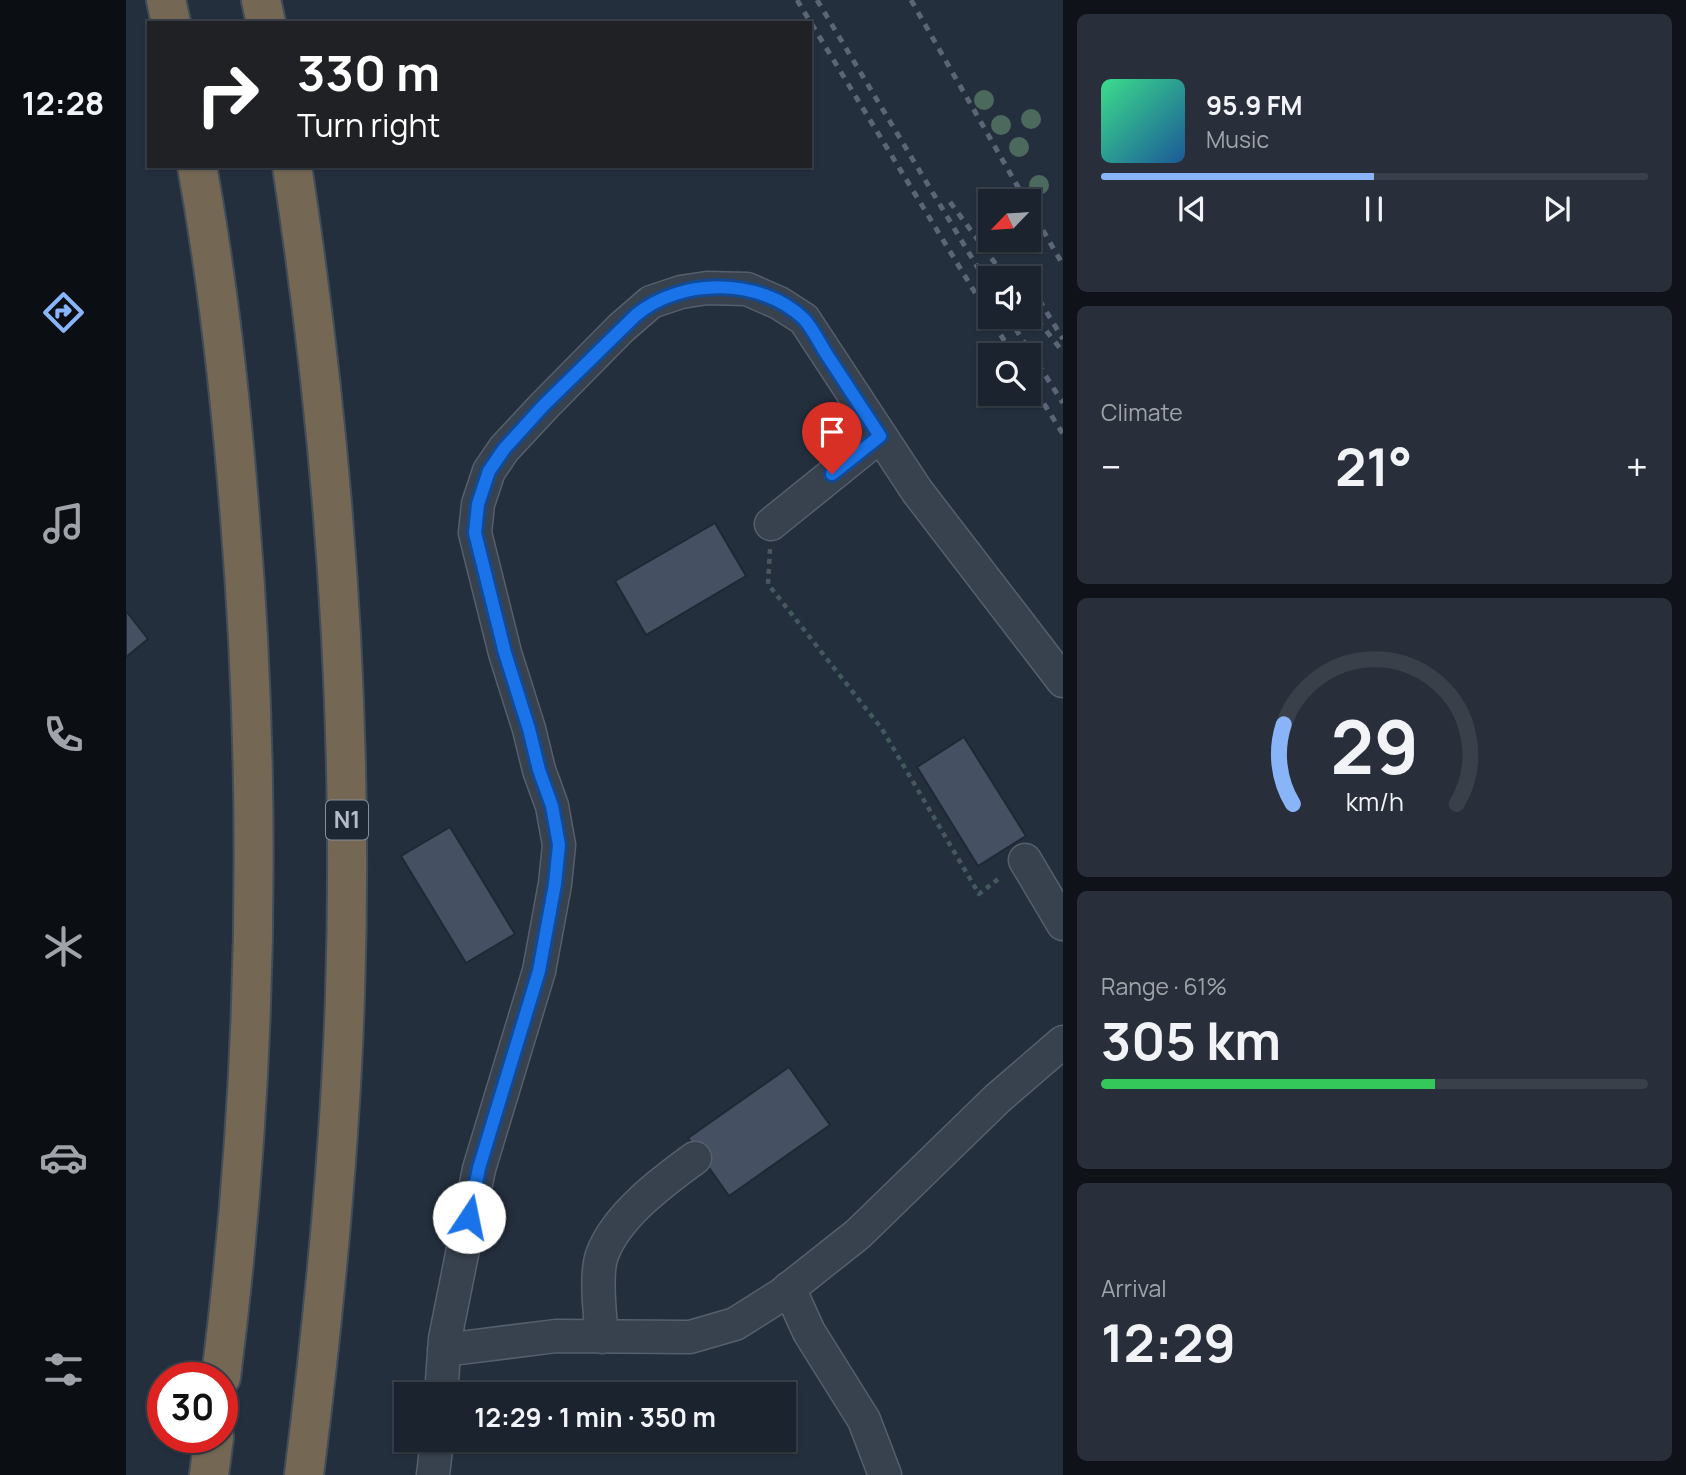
<!DOCTYPE html>
<html lang="en">
<head>
<meta charset="utf-8">
<style>
	body { margin:0; font-family:Manrope,sans-serif; background:#282f3a; color:#f1f3f6; height:100vh; display:flex; flex-direction:column; font-size:26px; white-space:nowrap }
	* { box-sizing:border-box; margin:0 }
	p { font-size:23px; color:#a0a4aa }
	.icon { flex:none; width:38px; height:38px; fill:none; stroke:currentColor; stroke-width:2; stroke-linecap:round; stroke-linejoin:round }
	.map { position:relative; flex:1; overflow:hidden }
	.sheet { display:flex; flex-direction:column; gap:14px; padding:14px; background:#0f1319; width:623px }
	.sheet>* { flex:none }
	.banner { position:absolute; left:21px; top:21px; width:665px; height:147px; border-radius:0px; box-shadow:0 2px 5px #0004,0 0 0 2px #39404a; background:#202124; color:#fff; overflow:hidden }
	.needle { width:46px; rotate:245deg }
	.buttons { position:absolute; left:852px; top:189px; display:grid; gap:14px }
	.buttons a { display:grid; place-items:center; width:63px; height:63px; border-radius:0px; background:#1b232e; box-shadow:0 2px 5px #0004,0 0 0 2px #39404a; font-size:35px }
	.speed { position:absolute; left:21px; top:1362px; display:flex; gap:14px; font-size:35px; font-weight:700; text-align:center }
	.speed>* { display:grid; place-content:center; width:91px; height:91px; border-radius:50%; background:#1b232e; box-shadow:0 2px 5px #0004,0 0 0 2px #39404a; line-height:1 }
	.speed .limit { border:10px solid #d22; background:#fff; color:#111 }
	.pin { position:absolute; display:grid; place-items:center; width:60px; height:60px; color:#fff; margin:-72px -30px; border-radius:50% 50% 50% 0; rotate:-45deg; box-shadow:0 0 7px #0007 }
	.pin .icon { rotate:45deg }
	.me { position:absolute; width:77px; margin:-38px; rotate:11deg; stroke-linejoin:round; filter:drop-shadow(0 0 5px #0008) }
	.turn { display:flex; align-items:center; gap:24px; height:147px; padding:0 35px; font-size:32px }
	.turn .icon { width:91px; height:91px; stroke-width:2.5 }
	.turn b { display:block; font-size:49px; line-height:60px }
	.big { font-size:52px; font-weight:700; line-height:1.1 }
	.sheet .card { flex:1; display:flex; flex-direction:column; justify-content:center; gap:10px; min-width:0; padding:0 24px; border-radius:10px; background:#282f3a }
	.sheet .dial { align-items:center; gap:0 }
	.dial svg { height:182px; overflow:visible; fill:none; stroke:#39404a; stroke-width:7; stroke-linecap:round; text-anchor:middle }
	.dial text { fill:#f1f3f6; stroke:none }
	.song { display:flex; align-items:center; gap:21px }
	.cover { width:84px; height:84px; border-radius:10px; background:linear-gradient(135deg,hsl(150 70% 55%),hsl(210 70% 35%)) }
	.played { height:7px; border-radius:4px; background:linear-gradient(90deg,#8ab4f8 50%,#39404a 50%) }
	.keys { display:flex; justify-content:space-around; direction:ltr }
	.heat { display:flex; justify-content:space-between; align-items:center; font-size:38px; direction:ltr }
	.charge { height:10px; border-radius:5px; background:linear-gradient(90deg,#34c759 61%,#39404a 0) }
	.trip { position:absolute; left:268px; top:1382px; width:402px; height:70px; border-radius:0px; background:#1b232e; box-shadow:0 2px 5px #0004,0 0 0 2px #39404a; font-weight:700; line-height:70px; text-align:center }
	main { display:flex; flex:1; min-height:0 }
	.dock { display:flex; flex-direction:column; width:126px; justify-content:space-around; align-items:center; background:#0b0e12; color:#a0a4aa }
	.dock .icon { width:49px; height:49px }
	.dock .current { color:#8ab4f8 }
	.dock b { font-size:32px; color:#f1f3f6 }
	.map>svg:first-child { display:block }
</style>
</head>
<body>
<main>
<nav class="dock">
<b>12:28</b>
<svg class="icon current" aria-label="directions" viewBox="0 0 24 24"><path d="M12 3l9 9-9 9-9-9zM9 14v-3h6M13 9l2 2-2 2"/></svg>
<svg class="icon" aria-label="music" viewBox="0 0 24 24"><path d="M9 18V5l10-2v13"/><circle cx="6" cy="18" r="3"/><circle cx="16" cy="16" r="3"/></svg>
<svg class="icon" aria-label="phone" viewBox="0 0 24 24"><path d="M5 4h4l2 5-3 2q2 4 5 5l2-3 5 2v4C11 20 4 13 5 4z"/></svg>
<svg class="icon" aria-label="climate" viewBox="0 0 24 24"><path d="M12 3v18M4 7l16 10M4 17L20 7"/></svg>
<svg class="icon" aria-label="car" viewBox="0 0 24 24"><path d="M5 17H2v-5l4-1 3-4h7l3 4 3 1v5h-3M9 17h6M6 11h13"/><circle cx="7" cy="17" r="2"/><circle cx="17" cy="17" r="2"/></svg>
<svg class="icon" aria-label="filters" viewBox="0 0 24 24"><path d="M4 7h16M4 17h16"/><circle cx="9" cy="7" r="2"/><circle cx="15" cy="17" r="2"/></svg>
</nav>
<div class="map">
<svg width="937" height="1475" viewBox="0 0 937 1475">
	<rect width="100%" height="100%" fill="#242f3e"/>
	<path fill="#455162" stroke="#1f2835" stroke-width="2" d="M589,523L620,576L520,635L489,581Z
		M0,611L22,639L0,657Z
		M838,737L900,836L852,866L791,767Z
		M324,827L389,934L340,963L275,856Z
		M663,1067L704,1125L603,1196L562,1138Z"/>
	<g fill="none" stroke-linecap="round" stroke-linejoin="round">
		<defs>
			<path id="minor" d="M645,524L754,436
				M899,860L937,924
				M663,1288L683,1332L738,1420L759,1475
				M476,1337C474,1316 469,1274 476,1255C490,1216 536,1182 569,1158
				M318,1350L430,1336L564,1337L609,1324L655,1295L732,1234L872,1098L937,1042
				M315,1395L319,1339L353,1169L413,971L429,884L433,845L426,806L413,770L403,729L379,653L349,533L352,504L363,471L378,449L418,406L495,328L525,302L555,292L581,288L621,289L653,303L678,319L791,491L937,681
				M307,1475L311,1440"/>
			<path id="highway" d="M40,0L45,23
				M135,0L140,23
				M71,166C92,282 105,400 114,518C137,804 131,1092 95,1377
				M166,166C208,440 228,718 219,995C214,1156 198,1315 178,1475
				M83,1475L88,1437"/>
		</defs>
		<use href="#minor" stroke="#565f6c" stroke-width="35"/>
		<use href="#highway" stroke="#434c59" stroke-width="42"/>
		<path stroke="#44595c" stroke-width="4.5" stroke-dasharray="5 5" stroke-linecap="butt" d="M644,549L642,584L756,729L853,894L876,876"/>
		<use href="#minor" stroke="#38414e" stroke-width="32"/>
		<use href="#highway" stroke="#746855" stroke-width="38"/>
		<path stroke="#5a6575" stroke-width="5" stroke-dasharray="7 7" stroke-linecap="butt" d="M671,0L887,355
			M691,0L864,288
			M785,0L900,201
			M824,202L880,278
			M903,206L937,265
			M906,288L937,339
			M903,309L937,352
			M882,317L937,403
			M903,380L937,434"/>
	</g>
	<g fill="#4b6a5d">
		<circle cx="858" cy="100" r="10"/>
		<circle cx="905" cy="119" r="10"/>
		<circle cx="875" cy="125" r="10"/>
		<circle cx="893" cy="147" r="10"/>
		<circle cx="913" cy="185" r="10"/>
	</g>
	<g fill="none" stroke-linecap="round" stroke-linejoin="round">
		<defs>
			<path id="route" d="M343,1217L353,1168L413,971L429,884L433,845L426,806L413,770L403,729L379,653L349,533L352,504L363,471L378,449L418,405L510,315C555,278 634,277 678,319C687,329 694,344 701,355C719,382 736,409 754,436L706,474"/>
		</defs>
		<use href="#route" stroke="#114b97" stroke-width="18"/>
		<use href="#route" stroke="#1a73e8" stroke-width="12"/>
	</g>
	<g text-anchor="middle" stroke-width="5" stroke-linejoin="round" paint-order="stroke">
		<rect fill="#1d2633" stroke="#878f9c" stroke-width="2" x="200" y="800.5" width="42" height="39" rx="5"/>
		<g font-size="23" font-weight="bold" fill="#b4bcc9">
			<text x="221" y="828">N1</text>
		</g>
	</g>
</svg>
<div class="buttons">
<a><svg class="needle" viewBox="-14 -14 28 28"><path d="M0-13l5 13h-10z" fill="#e53935"/><path d="M0 13l5-13h-10z" fill="#a0a4aa"/></svg></a>
<a><svg class="icon" aria-label="sound" viewBox="0 0 24 24"><path d="M4 9h4l5-4v14l-5-4H4zM17 9q2 3 0 6"/></svg></a>
<a><svg class="icon" aria-label="search" viewBox="0 0 24 24"><circle cx="10" cy="10" r="6"/><path d="M15 15l6 6"/></svg></a>
</div>
<div class="speed"><div class="limit">30</div></div>
<div class="pin" style="left:706px;top:474px;background:#d93025"><svg class="icon" aria-label="arrive" viewBox="0 0 24 24"><path d="M6 21V4h12l-3 4 3 4H6"/></svg></div>
<svg class="me" style="left:343px;top:1217px" viewBox="-20 -20 40 40"><circle r="19" fill="#fff"/><path d="M0-13L10 11 0 6-10 11z" fill="#1a73e8"/></svg>
<div class="trip">12:29 · 1 min · 350 m</div>
<div class="banner">
<div class="turn"><svg class="icon" aria-label="right" viewBox="0 0 24 24"><path d="M7 20v-9h11M14 6l5 5-5 5"/></svg><div><b>330 m</b>Turn right</div></div>
</div>
</div>
<section class="sheet">
<div class="card">
<div class="song"><i class="cover"></i><div><b>95.9 FM</b><p>Music</p></div></div>
<div class="played"></div>
<div class="keys"><svg class="icon" aria-label="previous" viewBox="0 0 24 24"><path d="M18 5L8 12l10 7zM5 5v14"/></svg><svg class="icon" aria-label="pause" viewBox="0 0 24 24"><path d="M8 5v14M16 5v14"/></svg><svg class="icon" aria-label="next" viewBox="0 0 24 24"><path d="M6 5l10 7-10 7zM19 5v14"/></svg></div>
</div>
<div class="card"><p>Climate</p>
<div class="heat"><a>−</a><b class="big">21°</b><a>+</a></div>
</div>
<div class="card dial"><svg viewBox="0 0 100 80">
<path d="M14 69A42 42 0 1 1 86 69"/>
<path d="M14 69A42 42 0 0 1 10 34" stroke="#8ab4f8"/>
<text x="50" y="56" font-size="32" font-weight="700">29</text>
<text x="50" y="72" font-size="11">km/h</text>
</svg></div>
<div class="card"><p>Range · 61%</p><b class="big">305 km</b><div class="charge"></div></div>
<div class="card"><p>Arrival</p><b class="big">12:29</b></div>
</section>
</main>
</body>
</html>
